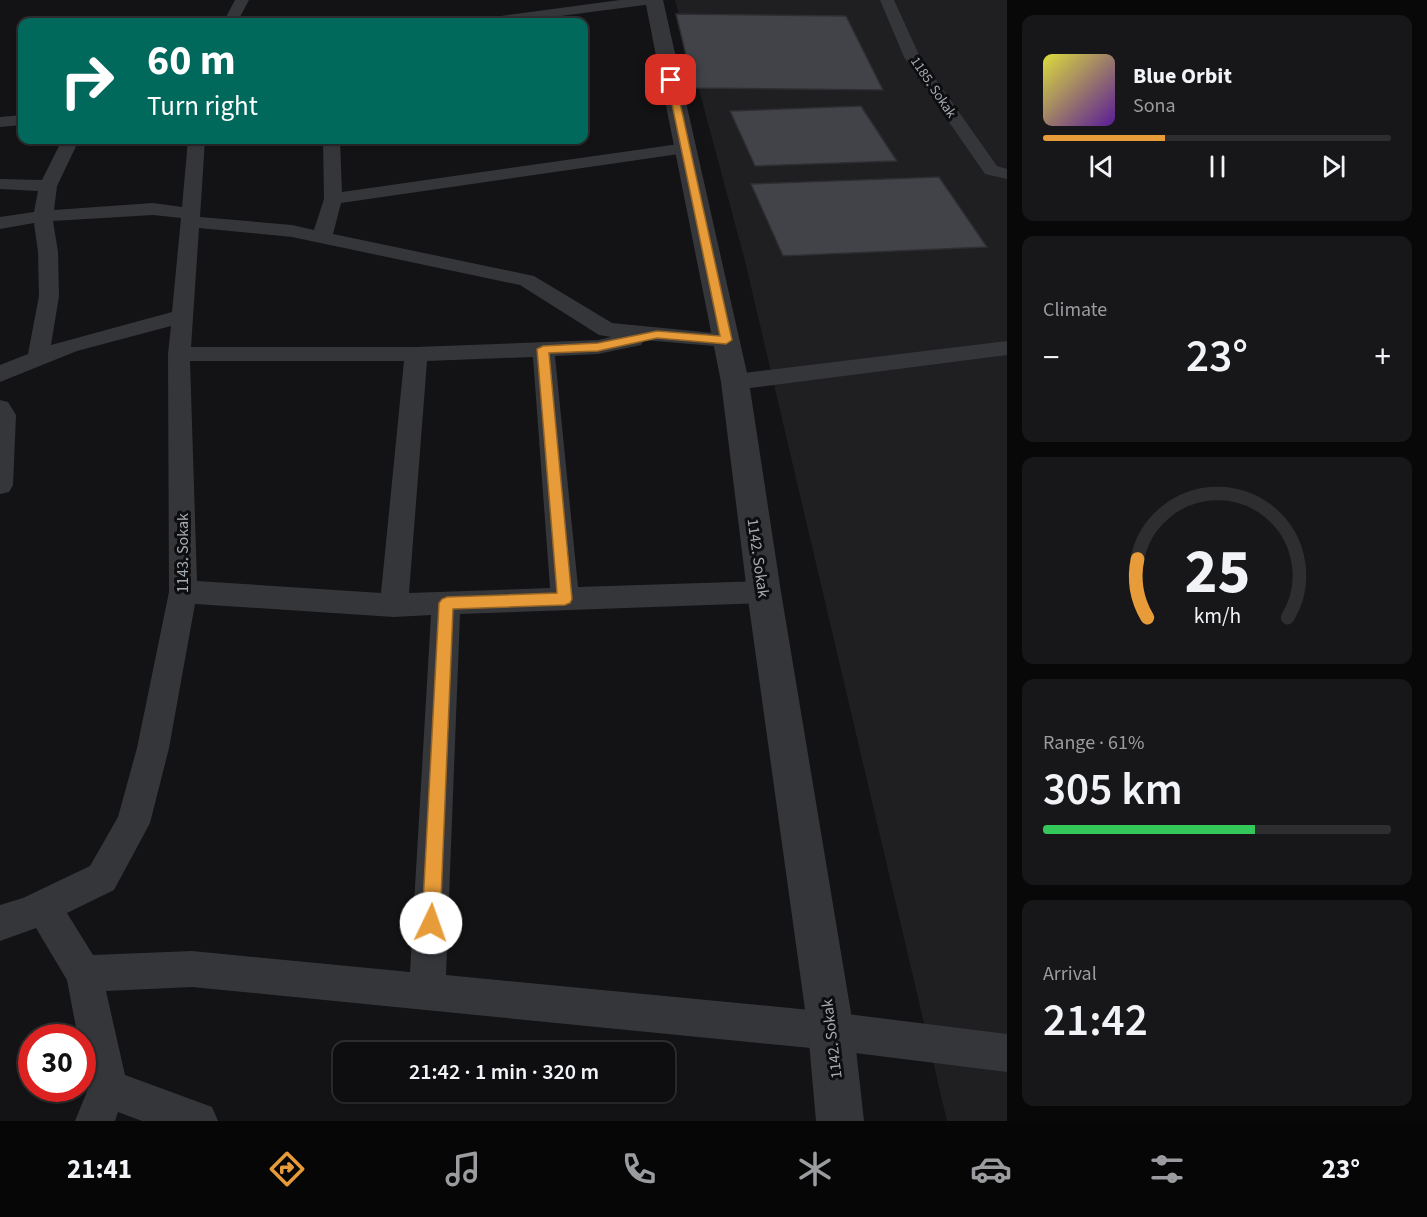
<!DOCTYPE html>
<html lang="en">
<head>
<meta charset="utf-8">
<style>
	body { margin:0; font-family:"Source Sans 3",sans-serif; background:#171719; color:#f1f3f6; height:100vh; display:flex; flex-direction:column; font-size:22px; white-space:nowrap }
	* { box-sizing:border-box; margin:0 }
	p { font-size:20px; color:#9b9c9f }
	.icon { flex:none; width:33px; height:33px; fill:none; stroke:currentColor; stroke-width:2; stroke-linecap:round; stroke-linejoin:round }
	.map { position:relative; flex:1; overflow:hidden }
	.drawer { display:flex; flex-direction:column; gap:15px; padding:15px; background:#080809; width:420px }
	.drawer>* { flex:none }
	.hud { position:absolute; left:18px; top:18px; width:570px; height:126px; border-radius:12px; box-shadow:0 2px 4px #0004,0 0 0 2px #2e2e30; background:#00695c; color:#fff; overflow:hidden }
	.speed { position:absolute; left:18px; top:1024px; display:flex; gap:12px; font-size:30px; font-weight:700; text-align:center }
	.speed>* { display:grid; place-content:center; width:78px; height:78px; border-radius:50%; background:#0e0e10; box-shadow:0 2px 4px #0004,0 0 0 2px #2e2e30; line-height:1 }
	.speed .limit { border:9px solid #d22; background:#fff; color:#111 }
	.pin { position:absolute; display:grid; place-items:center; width:51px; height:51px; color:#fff; margin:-26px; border-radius:12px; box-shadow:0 3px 9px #0006 }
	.me { position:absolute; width:66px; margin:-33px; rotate:3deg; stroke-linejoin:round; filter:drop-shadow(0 0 4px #0008) }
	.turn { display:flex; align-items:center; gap:21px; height:126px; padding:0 30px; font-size:27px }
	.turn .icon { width:78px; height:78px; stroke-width:2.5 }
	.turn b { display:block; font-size:42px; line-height:51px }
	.big { font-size:45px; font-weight:600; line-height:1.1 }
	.drawer .tile { flex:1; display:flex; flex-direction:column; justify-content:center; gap:9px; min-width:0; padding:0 21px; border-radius:12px; background:#171719 }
	.drawer .dial { align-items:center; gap:0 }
	.dial svg { height:156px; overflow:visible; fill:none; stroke:#2e2e30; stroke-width:7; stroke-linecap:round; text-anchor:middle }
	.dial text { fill:#f1f3f6; stroke:none }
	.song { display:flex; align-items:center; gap:18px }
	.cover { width:72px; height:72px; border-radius:9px; background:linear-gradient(135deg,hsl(60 70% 55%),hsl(270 70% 35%)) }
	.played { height:6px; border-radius:3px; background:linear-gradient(90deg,#e79b39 35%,#2e2e30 35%) }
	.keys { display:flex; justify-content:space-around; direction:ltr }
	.heat { display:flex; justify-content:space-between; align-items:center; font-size:33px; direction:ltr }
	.charge { height:9px; border-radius:4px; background:linear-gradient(90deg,#34c759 61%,#2e2e30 0) }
	.trip { position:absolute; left:333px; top:1042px; width:342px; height:60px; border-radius:12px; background:#0e0e10; box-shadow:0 2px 4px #0004,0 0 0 2px #2e2e30; font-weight:600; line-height:60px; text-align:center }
	.tabs { display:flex; height:96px; justify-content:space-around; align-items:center; background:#060606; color:#9b9c9f }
	.tabs .icon { width:42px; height:42px }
	.tabs .on { color:#e79b39 }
	.tabs b { font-size:27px; color:#f1f3f6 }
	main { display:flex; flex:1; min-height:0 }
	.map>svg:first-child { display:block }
</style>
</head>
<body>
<main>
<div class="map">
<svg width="1007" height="1121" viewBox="0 0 1007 1121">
	<rect width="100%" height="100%" fill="#131315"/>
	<path fill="#1f1f22" d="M675,0H1007V1121H947L745,261Z"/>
	<path fill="#424348" stroke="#2d2e31" stroke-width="1.5" d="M676,14L846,16L883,90L694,88Z
		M861,106L897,161L755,166L730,111Z
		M939,177L987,247L783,256L751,184Z"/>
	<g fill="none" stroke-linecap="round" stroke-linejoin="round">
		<path fill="#343639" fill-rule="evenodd" d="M235,0H249L240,17L241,22H227L226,17Z
			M620,0H659L652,4L515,22H479L486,18Z
			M880,0H894L920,57L997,166L1007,169V179L985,174L904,57Z
			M22,115V125L0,127V117Z
			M62,140H79L57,186L54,210L153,203L182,207L188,140H205L200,217L292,225L314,230L324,199L323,140H340L342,192L686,143L692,144L695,148L692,152L686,153L341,203L333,234L534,276L612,323L734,335L737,340L734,345L726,347L644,340L641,345L598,354L555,356L578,587L764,581L774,584L778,592L774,600L764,603L460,614L446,975L831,1012L1007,1034V1072L831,1050L192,987L106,991L125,1075L212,1107L218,1121H142L118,1112L115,1121H75L88,1089L82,1059V1038H78L67,980L36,928L0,941V905L23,898L90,866L118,817L137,748L169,592L168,354L171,326L77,351L0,382V365L28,354L39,296L38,252L34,223L0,229V217L34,212L38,191L0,189V179L42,180ZM153,215L181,218L172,312L51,345L59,296L58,252L53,221ZM199,228L292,237L520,285L599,335L611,337L598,340L416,347H191ZM533,357L550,588L409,593L427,361ZM190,361H404L381,593L197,581ZM195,604L394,617L431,615L410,972L192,951L93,955L67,913L114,890L150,823L169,748Z
			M1007,341V355L735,390L727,387L724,382L727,377L735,374Z
			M0,400L8,402L16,415L13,485L9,492L0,494Z"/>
		<path fill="#343639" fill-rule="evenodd" d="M645,0H663L749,382L781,592L854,1031L864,1121H816L808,1031L747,592L721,382Z"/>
	</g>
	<path fill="#e79b39" stroke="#966525" stroke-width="1.5" d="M671,78L675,80L732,340L726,344L657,338L598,351L549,353L572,599L570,603L565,605L453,609L440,923L437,930L431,932L424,930L422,923L439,603L442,599L447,597L557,593L537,349L543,346L598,343L657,331L720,336L667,80Z"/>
	<g text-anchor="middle" stroke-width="6" stroke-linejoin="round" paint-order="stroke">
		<g font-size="14" fill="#a6acb4" stroke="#0e0e10">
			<text transform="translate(934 87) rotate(56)" y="5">1185. Sokak</text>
		</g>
		<g font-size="16" fill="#a6acb4" stroke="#0e0e10">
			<text transform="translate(182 553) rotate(-90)" y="6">1143. Sokak</text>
			<text transform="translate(759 558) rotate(82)" y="6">1142. Sokak</text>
			<text transform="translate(831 1039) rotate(-97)" y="6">1142. Sokak</text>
		</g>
	</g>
</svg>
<div class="speed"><div class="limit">30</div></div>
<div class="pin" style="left:671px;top:80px;background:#d93025"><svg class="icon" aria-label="arrive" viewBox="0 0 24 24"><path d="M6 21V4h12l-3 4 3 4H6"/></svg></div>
<svg class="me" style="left:431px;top:923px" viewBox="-20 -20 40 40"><circle r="19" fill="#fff"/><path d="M0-13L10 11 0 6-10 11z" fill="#e79b39"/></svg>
<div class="trip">21:42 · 1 min · 320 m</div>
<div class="hud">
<div class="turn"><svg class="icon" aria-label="right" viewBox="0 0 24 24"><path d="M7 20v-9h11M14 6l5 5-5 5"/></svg><div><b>60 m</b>Turn right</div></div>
</div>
</div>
<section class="drawer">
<div class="tile">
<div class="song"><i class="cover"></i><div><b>Blue Orbit</b><p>Sona</p></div></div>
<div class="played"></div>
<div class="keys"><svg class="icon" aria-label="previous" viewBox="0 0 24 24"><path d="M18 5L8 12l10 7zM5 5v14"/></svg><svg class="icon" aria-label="pause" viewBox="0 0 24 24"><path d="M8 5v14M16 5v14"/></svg><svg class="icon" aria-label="next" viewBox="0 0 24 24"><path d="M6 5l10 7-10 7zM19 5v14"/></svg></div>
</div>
<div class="tile"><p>Climate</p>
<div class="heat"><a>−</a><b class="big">23°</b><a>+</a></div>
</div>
<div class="tile dial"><svg viewBox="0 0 100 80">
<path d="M14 69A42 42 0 1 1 86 69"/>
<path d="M14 69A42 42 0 0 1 9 39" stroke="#e79b39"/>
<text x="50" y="56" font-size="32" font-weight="700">25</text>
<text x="50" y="72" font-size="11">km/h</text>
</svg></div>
<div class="tile"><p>Range · 61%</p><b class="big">305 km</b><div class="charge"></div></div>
<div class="tile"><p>Arrival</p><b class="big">21:42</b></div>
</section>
</main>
<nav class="tabs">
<b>21:41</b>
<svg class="icon on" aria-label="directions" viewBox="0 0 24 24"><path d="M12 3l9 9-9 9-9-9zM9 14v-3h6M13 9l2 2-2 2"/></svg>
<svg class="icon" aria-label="music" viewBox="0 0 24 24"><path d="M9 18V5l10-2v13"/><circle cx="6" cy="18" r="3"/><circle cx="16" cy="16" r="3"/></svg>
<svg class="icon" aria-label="phone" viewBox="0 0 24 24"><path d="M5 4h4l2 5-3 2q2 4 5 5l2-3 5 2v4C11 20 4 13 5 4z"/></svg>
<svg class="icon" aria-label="climate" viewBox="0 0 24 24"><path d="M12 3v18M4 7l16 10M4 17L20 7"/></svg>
<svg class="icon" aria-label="car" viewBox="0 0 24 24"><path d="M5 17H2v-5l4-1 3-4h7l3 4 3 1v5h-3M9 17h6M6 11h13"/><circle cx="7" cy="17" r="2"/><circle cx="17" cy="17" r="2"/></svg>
<svg class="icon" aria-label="filters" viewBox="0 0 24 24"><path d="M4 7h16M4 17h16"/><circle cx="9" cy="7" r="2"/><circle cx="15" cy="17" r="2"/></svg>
<b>23°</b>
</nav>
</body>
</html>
